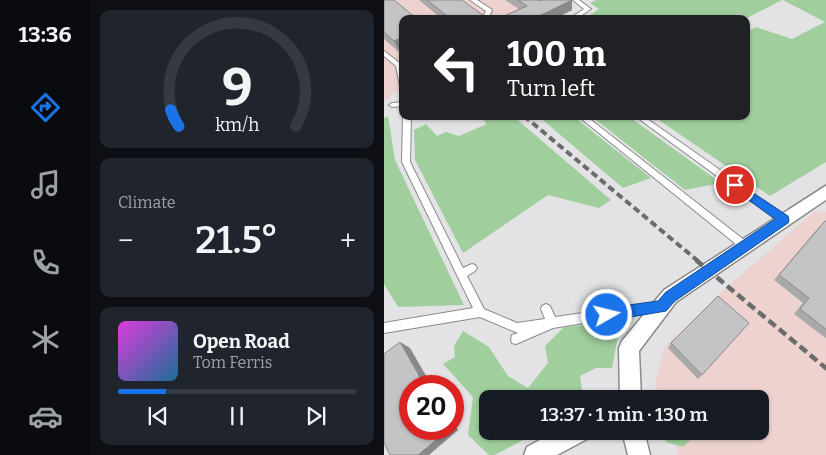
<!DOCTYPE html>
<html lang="en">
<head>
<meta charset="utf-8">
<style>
	body { margin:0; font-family:Bitter,serif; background:#20242c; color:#f1f3f6; height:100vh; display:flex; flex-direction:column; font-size:19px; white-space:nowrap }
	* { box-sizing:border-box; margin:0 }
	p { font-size:16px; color:#9ea1a6 }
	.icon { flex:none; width:28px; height:28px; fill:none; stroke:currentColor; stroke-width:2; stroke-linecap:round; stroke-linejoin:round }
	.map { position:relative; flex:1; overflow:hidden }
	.panel { display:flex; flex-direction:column; gap:10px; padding:10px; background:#0d0f14; width:294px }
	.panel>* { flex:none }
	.top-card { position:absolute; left:15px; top:15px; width:351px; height:105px; border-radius:10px; box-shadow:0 1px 4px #0004; background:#202124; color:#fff; overflow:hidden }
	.speed { position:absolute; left:15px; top:375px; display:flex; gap:10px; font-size:25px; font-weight:700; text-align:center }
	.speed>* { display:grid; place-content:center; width:65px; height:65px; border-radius:50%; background:#171b24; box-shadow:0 1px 4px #0004; line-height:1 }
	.speed .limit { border:8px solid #d22; background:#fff; color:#111 }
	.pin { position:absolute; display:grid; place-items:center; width:42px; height:42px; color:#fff; margin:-21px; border:2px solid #fff; border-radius:50%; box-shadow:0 1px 5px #0007 }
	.me { position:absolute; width:55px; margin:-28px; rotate:82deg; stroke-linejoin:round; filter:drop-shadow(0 0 4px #0008) }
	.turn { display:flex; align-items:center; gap:18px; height:105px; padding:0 25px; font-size:22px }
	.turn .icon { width:65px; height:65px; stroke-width:2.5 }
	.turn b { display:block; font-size:35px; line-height:42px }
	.big { font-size:38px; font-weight:600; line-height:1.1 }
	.panel .card { flex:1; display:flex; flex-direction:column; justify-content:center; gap:8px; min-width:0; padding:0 18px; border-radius:10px; background:#20242c }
	.panel .dial { align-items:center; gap:0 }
	.dial svg { height:130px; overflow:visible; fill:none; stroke:#363941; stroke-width:7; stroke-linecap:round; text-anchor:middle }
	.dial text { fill:#f1f3f6; stroke:none }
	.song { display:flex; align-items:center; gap:15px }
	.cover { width:60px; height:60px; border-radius:8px; background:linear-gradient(135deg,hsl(300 70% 55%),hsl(200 70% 35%)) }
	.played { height:5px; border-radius:2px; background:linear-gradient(90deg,#1a73e8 20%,#363941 20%) }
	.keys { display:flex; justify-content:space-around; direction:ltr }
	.heat { display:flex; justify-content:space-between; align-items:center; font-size:28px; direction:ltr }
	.trip { position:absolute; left:95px; top:390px; width:290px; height:50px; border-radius:10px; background:#171b24; box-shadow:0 1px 4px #0004; font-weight:600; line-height:50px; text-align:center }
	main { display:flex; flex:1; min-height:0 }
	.tab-bar { display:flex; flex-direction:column; width:90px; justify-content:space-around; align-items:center; background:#090b0e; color:#9ea1a6 }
	.tab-bar .icon { width:35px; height:35px }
	.tab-bar .on { color:#1a73e8 }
	.tab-bar b { font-size:22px; color:#f1f3f6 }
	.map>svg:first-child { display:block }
</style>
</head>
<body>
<main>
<nav class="tab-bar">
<b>13:36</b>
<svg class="icon on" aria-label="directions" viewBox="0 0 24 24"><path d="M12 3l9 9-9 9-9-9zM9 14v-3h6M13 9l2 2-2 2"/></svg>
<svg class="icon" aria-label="music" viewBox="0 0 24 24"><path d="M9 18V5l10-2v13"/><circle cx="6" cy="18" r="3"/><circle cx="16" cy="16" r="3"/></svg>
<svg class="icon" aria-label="phone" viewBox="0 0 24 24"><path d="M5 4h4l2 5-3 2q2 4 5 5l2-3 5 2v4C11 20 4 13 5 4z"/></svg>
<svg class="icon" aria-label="climate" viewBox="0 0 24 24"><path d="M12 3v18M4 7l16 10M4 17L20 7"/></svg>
<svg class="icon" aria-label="car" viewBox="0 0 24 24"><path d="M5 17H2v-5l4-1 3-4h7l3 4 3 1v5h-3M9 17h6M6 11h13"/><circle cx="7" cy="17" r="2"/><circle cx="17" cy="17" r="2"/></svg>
</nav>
<section class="panel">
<div class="card dial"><svg viewBox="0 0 100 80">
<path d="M14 69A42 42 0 1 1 86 69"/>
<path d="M14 69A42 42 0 0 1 9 59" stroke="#1a73e8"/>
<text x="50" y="56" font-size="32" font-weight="700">9</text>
<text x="50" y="72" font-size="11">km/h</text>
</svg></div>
<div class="card"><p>Climate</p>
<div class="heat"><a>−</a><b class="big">21.5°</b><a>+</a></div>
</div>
<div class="card">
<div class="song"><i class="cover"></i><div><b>Open Road</b><p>Tom Ferris</p></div></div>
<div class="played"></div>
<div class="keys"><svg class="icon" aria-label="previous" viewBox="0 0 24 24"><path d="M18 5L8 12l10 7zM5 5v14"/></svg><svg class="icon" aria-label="pause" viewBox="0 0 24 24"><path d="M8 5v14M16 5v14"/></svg><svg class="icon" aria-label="next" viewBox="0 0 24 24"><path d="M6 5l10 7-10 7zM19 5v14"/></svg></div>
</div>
</section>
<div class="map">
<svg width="443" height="455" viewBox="0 0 443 455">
	<rect width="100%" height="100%" fill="#e3e3e5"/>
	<path fill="#edd2cf" d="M0,0H141L148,5L114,19H19V89L5,96L6,98L0,100Z
		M431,211L442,212V455H295L287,431H376V399H276L271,383L281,346L343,287Z"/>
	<path fill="#a0ce9d" d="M212,0H398L363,18L354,14L347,19H200L215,9L206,3Z
		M399,0H442V162L386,196L269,116H362L363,30L365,31L372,27L408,39L441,22Z
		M4,116L11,160L80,305L14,307L0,284V118Z
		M96,116H129L227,200L215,208L164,195L79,253L31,160L30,130L42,124L53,136L62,132L75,136L103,124Z
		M154,116H189L267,178L239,188Z
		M207,116H244L337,183L301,190Z
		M217,324L235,331L228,368H212L196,376L198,390L205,399H104V431H156L111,455H105L84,435L89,397L59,364L71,357L70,346L79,331L105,347L124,376L144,388L164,363L161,346L180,327Z
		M277,431H316L299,447L282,442Z"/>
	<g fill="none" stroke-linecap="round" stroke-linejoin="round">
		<defs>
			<path id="lane" d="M86,0H93L107,9L108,10L104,19H98L102,11Z
				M189,0H195L207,9L192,19H185L200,9Z
				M0,51L18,65L19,88L16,86L12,66L0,56Z
				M19,102V106L8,107L5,105L8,103Z
				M19,116H27L26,162L79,268L88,264L91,265L93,268L91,271L83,276L100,309L133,323L161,319L157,309L158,306L162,304L166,306L171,317L275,302L279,304L280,307L279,310L169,328L132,344L128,343L127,339L128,335L134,333L96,317L0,333V323L89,308L18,162Z
				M194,116H202L364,243L366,246L364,249L361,250L358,249Z
				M251,116H259L403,217L404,220L403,223H397Z"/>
			<path id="street" d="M443,185V199L292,302L255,351L257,399H236L235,348L238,341L280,290Z
				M172,431H206L203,439L173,455H140L143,447Z
				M238,431H260L266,455H244Z"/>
		</defs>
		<use href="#lane" stroke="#8a8a8c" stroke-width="2"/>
		<use href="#street" stroke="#8a8a8c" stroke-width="3"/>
		<use href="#lane" fill="#fff" fill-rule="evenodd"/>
		<use href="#street" fill="#fff" fill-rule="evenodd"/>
		<path stroke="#6c6c6d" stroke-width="4" stroke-dasharray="7 4" stroke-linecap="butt" d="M140,116L314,261"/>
		<path stroke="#6c6c6d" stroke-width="4.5" stroke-dasharray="9 4.5" stroke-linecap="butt" d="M312,260L443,369"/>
	</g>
	<path fill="#a9a9aa" d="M0,0L17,54L0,39Z
		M35,0H78L104,19H58Z
		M121,0H154L156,1L188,0V10L170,19H113L135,9Z
		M443,222V339L410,314L419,303L390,280L435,227Z
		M287,343L318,375L314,379L284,348Z"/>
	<path fill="#89898b" d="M188,0V10L170,19H149Z
		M82,15L83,19H73Z
		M19,37V54H17L10,41Z
		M16,342L26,348L48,386H41Z
		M69,422L74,430L45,455H34L65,429H69Z"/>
	<path fill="#c4c4c6" stroke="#89898b" d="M0,0H10L33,19H19V37L10,41L0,32Z
		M43,0H78L104,19H83L82,15L73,19H67Z
		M134,0H154L156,1L159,0H188L149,19H113L143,6Z
		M441,221L443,222V330L416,309L425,298L395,275Z
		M334,296L365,323L318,375L287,343Z
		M16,342L41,386H26V429H65L34,455H6L0,443V354Z"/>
	<path fill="#1a73e8" stroke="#114b97" d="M351,181L404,216L405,220L404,223L291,301L282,311L223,321L218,319L216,315L218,310L223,308L274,301L282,292L391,219L348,188L346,185Z"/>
</svg>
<div class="speed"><div class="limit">20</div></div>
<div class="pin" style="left:351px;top:185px;background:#d93025"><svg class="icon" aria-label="arrive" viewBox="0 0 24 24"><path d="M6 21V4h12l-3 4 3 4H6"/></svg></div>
<svg class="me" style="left:223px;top:315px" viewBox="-20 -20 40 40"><circle r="17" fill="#1a73e8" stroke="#fff" stroke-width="3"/><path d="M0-11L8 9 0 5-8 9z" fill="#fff"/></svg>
<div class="trip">13:37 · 1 min · 130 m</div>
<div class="top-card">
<div class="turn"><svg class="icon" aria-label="left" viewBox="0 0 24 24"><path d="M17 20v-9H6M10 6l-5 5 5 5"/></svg><div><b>100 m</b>Turn left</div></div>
</div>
</div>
</main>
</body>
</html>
